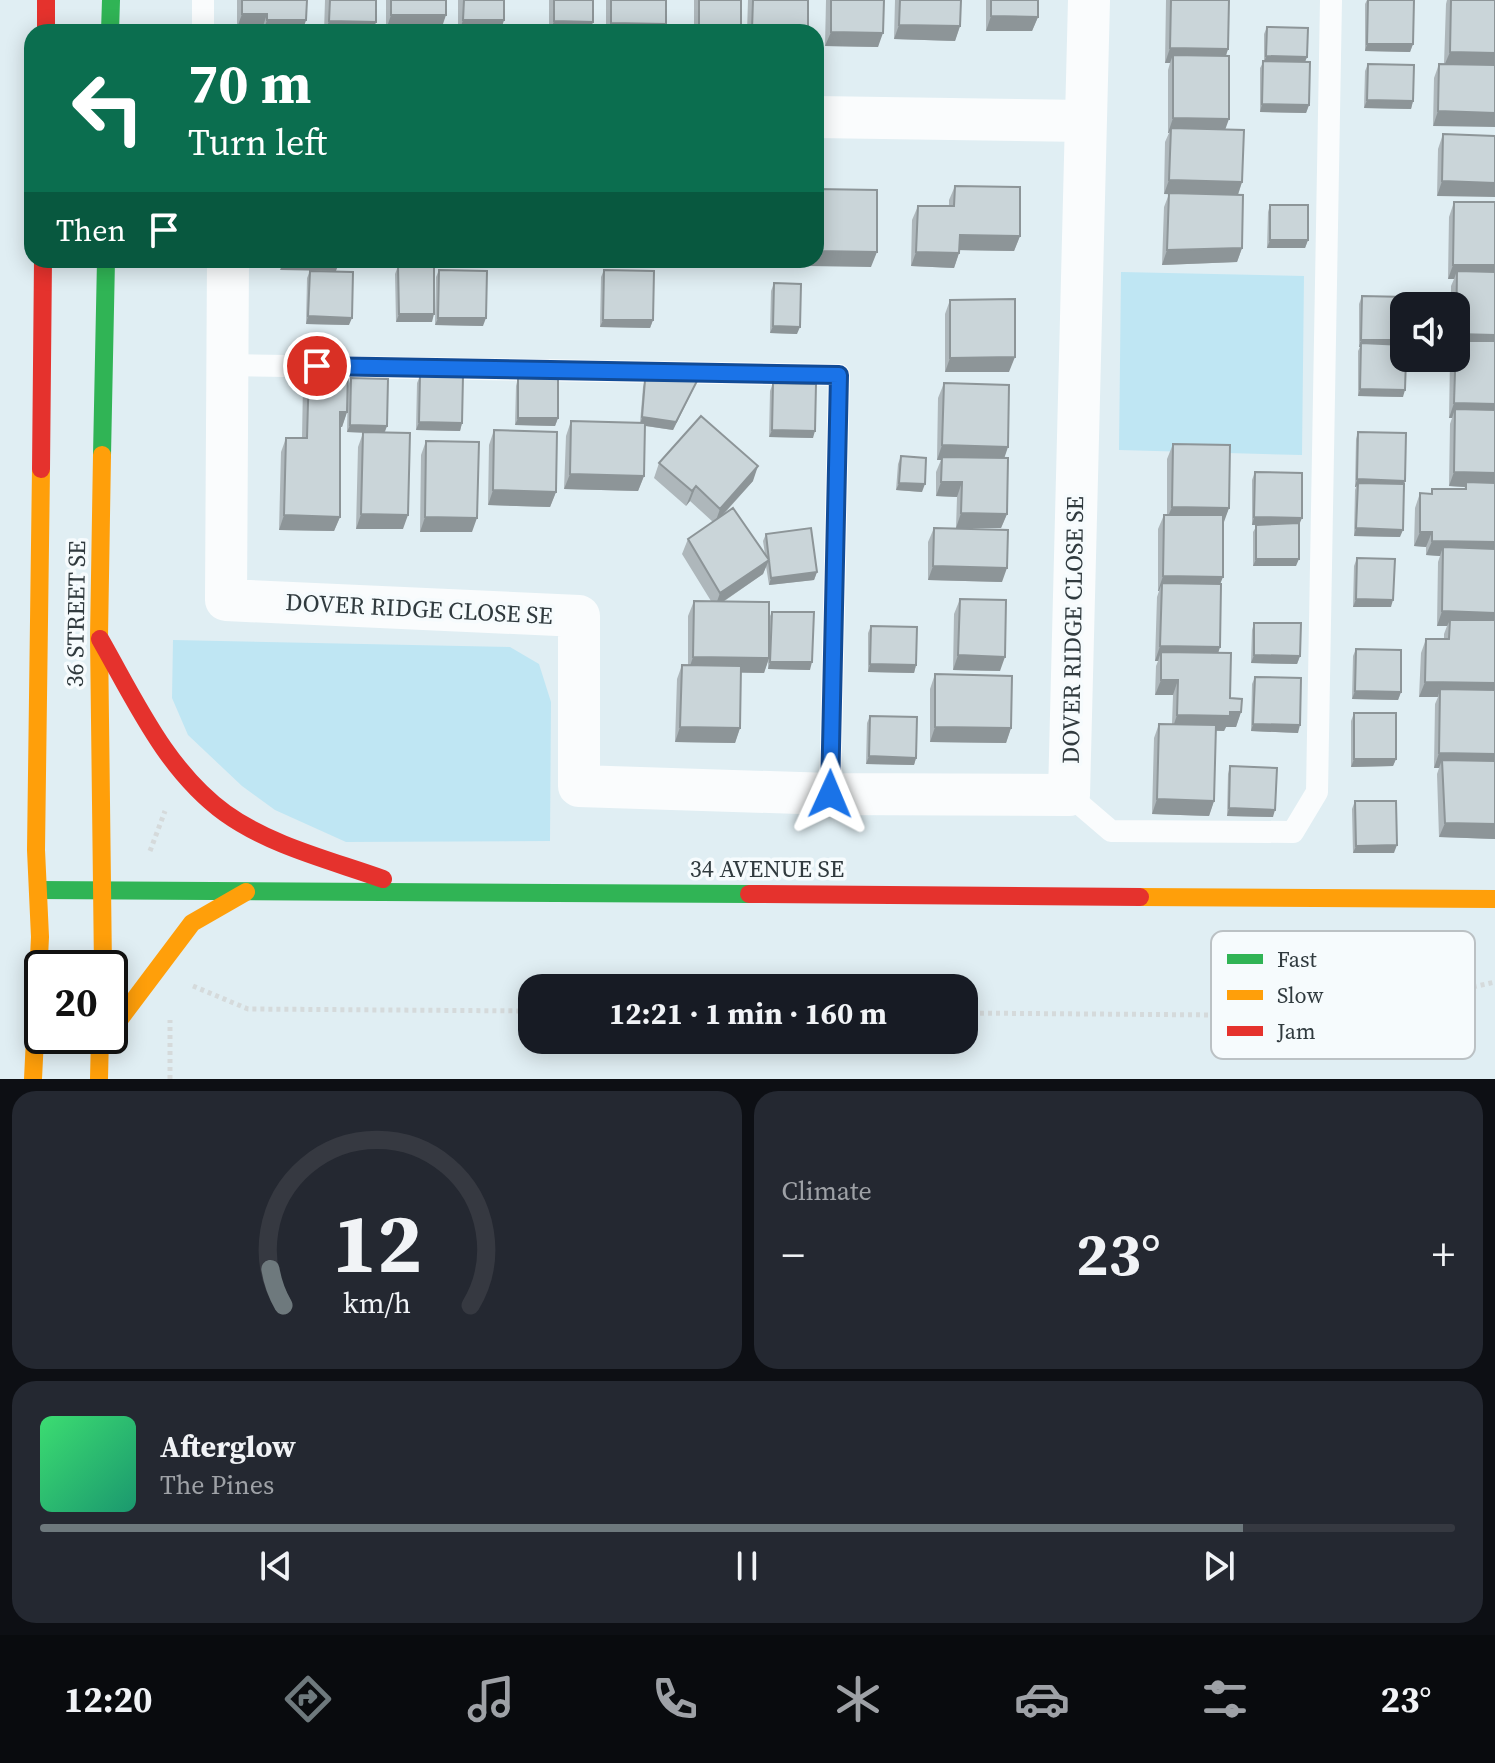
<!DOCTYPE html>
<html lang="en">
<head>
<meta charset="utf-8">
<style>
	body { margin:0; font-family:"Source Serif 4",serif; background:#242831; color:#f1f3f6; height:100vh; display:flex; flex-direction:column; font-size:30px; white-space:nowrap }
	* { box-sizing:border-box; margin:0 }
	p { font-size:26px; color:#9ea1a6 }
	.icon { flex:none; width:44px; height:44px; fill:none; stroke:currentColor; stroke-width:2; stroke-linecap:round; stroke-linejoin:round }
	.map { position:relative; height:1079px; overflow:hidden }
	.sheet { display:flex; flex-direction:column; gap:12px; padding:12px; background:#0d0f14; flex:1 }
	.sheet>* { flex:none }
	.guide { position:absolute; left:24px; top:24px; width:800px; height:244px; border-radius:24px; box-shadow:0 4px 20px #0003; background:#0b6e4f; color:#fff; overflow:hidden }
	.buttons { position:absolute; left:1390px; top:292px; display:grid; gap:16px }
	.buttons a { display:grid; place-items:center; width:80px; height:80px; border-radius:16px; background:#171b24; box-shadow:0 4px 20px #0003; font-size:40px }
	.speed { position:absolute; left:24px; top:950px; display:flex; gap:16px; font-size:40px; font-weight:700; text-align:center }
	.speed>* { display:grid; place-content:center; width:104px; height:104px; border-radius:50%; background:#171b24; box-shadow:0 4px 20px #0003; line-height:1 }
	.speed .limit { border:4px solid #111; border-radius:12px; background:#fff; color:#111 }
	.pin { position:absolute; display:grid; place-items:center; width:68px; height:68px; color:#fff; margin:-34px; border:4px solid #fff; border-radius:50%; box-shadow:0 2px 8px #0007 }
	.me { position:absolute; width:88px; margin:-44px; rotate:1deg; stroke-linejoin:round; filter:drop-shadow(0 0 6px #0008) }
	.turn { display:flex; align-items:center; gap:28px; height:168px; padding:0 32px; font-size:36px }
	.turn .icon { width:104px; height:104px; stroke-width:2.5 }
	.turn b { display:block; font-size:56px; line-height:68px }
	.then { display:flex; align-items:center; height:76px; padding:0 32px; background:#0003; gap:16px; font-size:30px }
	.big { font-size:60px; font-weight:700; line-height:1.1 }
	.sheet .card { flex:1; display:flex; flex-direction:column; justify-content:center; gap:12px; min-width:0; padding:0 28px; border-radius:24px; background:#242831 }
	.sheet .dial { align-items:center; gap:0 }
	.dial svg { height:208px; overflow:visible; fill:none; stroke:#363941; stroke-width:7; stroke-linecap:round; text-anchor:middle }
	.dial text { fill:#f1f3f6; stroke:none }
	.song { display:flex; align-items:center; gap:24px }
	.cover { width:96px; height:96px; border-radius:12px; background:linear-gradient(135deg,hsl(140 70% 55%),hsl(160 70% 35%)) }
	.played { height:8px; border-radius:4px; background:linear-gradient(90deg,#6e797d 85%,#363941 85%) }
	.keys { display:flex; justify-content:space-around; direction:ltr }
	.heat { display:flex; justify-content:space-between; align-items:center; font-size:44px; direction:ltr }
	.sheet .tiles { flex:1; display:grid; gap:12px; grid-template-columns:1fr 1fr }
	.card:last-child { grid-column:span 2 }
	.trip { position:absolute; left:518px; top:974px; width:460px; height:80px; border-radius:24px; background:#171b24; box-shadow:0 4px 20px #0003; font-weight:700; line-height:80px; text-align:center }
	.menu { display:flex; height:128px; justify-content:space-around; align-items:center; background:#090b0e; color:#9ea1a6 }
	.menu .icon { width:56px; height:56px }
	.menu .active { color:#6e797d }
	.menu b { font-size:36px; color:#f1f3f6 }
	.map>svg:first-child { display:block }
</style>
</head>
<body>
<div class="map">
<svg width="1495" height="1079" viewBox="0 0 1495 1079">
	<rect width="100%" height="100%" fill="#e0eef3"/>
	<path fill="#bfe6f3" d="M1121,272L1304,276L1302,455L1119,450Z
		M173,640L510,647L539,664L551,702L550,841L346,842L275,810L242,786L188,735L172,698Z"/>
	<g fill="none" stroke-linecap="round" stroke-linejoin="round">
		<path stroke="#d5dadb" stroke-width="5" stroke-dasharray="4 4" stroke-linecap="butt" d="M150,851L165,811
			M193,986L248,1009L532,1011
			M964,1013L1342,1016L1495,982
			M170,1079V1020"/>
		<path stroke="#fafcfd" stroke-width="22" d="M203,32V0
			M228,365L839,375L830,794
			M1069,795L1111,831L1293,832L1317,792L1331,0"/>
		<path stroke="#fafcfd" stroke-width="42" d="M816,117L1085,121
			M228,260L226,600L579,616V786L830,794L1069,795L1089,0"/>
		<path stroke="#30b455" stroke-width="18" d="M110,32L111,0
			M102,455L106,260
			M38,890L749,894"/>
		<path stroke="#ff9f0a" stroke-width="18" d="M102,455L99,637L103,968
			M1140,897L1495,899
			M110,1032L192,923L246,892
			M33,1079L40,937L36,850L41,469
			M99,1079L100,1036"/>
		<path stroke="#e5322d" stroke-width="18" d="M46,0V32
			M41,469L43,260
			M100,639C135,700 166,770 225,813C271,846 330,860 383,879
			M749,894L1140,897"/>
	</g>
	<path fill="#aeb7bb" d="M237,0H307L306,20L302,32H262V29L237,28Z
		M325,0H376V22L372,32H324Z
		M386,0H446L441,30H386Z
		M458,0H504V20L500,32H458Z
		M549,0H593V22L589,32H549Z
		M606,0H666V24L663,32H606Z
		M694,0H741V27L739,32H694Z
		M748,0H808V32H747Z
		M826,0H884L878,47L825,46Z
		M895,0H961L960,26L955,41L894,39Z
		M986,0H1038V17L1032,31H986Z
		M1166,0H1229L1228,49L1226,56L1225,130L1242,182L1238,195L1242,248L1237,262L1162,265L1164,207L1169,194H1164L1165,142L1169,133H1168V70L1170,63H1165Z
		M1367,0H1414L1413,44L1410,52L1365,51V4Z
		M1447,0H1495L1433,126L1434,78L1439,64H1444L1446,4Z
		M1267,27L1307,57L1305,62L1309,105L1306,113L1260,112V68L1264,61V34Z
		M1368,64L1413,101L1411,109L1364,108L1365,71Z
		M1443,134L1495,136L1437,196L1438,149Z
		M955,186L1020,236L1014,251L960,250L954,268L911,266L912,220L918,206H949V200Z
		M1454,202L1495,839L1439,837L1437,774L1439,768H1434L1435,704L1438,697H1419L1421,653L1426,639H1444V634L1447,626H1437L1438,562L1440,556L1426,555V547L1414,546L1415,508L1420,493L1431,494L1432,489H1464L1465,487L1449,486L1450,424L1452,418H1449L1450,358H1456V306H1451V286L1454,279H1448L1449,217Z
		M1270,205L1308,240L1305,248H1267L1268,212Z
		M398,266L432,322H396L395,274Z
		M439,270L483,326L435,325L436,277Z
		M604,270L653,320L650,328L600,327L601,277Z
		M310,271L349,325L306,324L307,278Z
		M774,283L797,334L770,333L771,291Z
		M1362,296L1404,306L1403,397L1358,396V351L1360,347H1359V304Z
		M950,300L1009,372H945V314Z
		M309,368L347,412L342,427H340V517L334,531L279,530L281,452L286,438H302L303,383Z
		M420,376L462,423L460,431L416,430L417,383Z
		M351,378L387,426L385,432L403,529H356L358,447L363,433L347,432L348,386Z
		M518,378L558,418L555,426L515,425L516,386Z
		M645,380L694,388L673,430L645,426L644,476L638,491L564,489L566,436L571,421L640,423L643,387Z
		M773,383L813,438L769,437L770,391Z
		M944,383L1004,458L1007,514L1001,528H956L957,497L936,496V472L941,460H937L938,398Z
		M494,430L556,492L550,507L488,505L489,445Z
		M1358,432L1405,481L1400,537L1354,536L1355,490L1356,487H1355L1356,439Z
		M426,441L472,532H420L421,455Z
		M1173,444L1229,508L1223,522L1220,584V647L1218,653L1230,698L1241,712L1236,727H1226L1224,731L1216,730L1214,801L1209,816L1152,814L1154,738L1159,724H1172L1173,695H1155L1156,666L1158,661H1155L1157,597L1159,591H1158V529L1164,515H1167V459Z
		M901,456L922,492L896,490L898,464Z
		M659,463L753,481L723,515L765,554L763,541L766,534L817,572L814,580L769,585L766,566L763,574L723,602L769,618L772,612L810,670L768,669V661L764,673L741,672L740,728L735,743L675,742L677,679L682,665H688V616L694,601H711L682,554L688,539L713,522L690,501L686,506L654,478Z
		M1255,472L1299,525L1296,566H1253V532L1257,525H1252V480Z
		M934,528L1002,582L928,580V542Z
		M1357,558L1391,607H1353L1354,566Z
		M960,599L1000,671L953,670L954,614Z
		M1254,623L1300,656L1297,664L1251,663L1252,630Z
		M871,626L916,665L914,673L868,672V633Z
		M1356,649L1401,692L1398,700L1352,699L1353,656Z
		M935,674L1011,728L1006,743L930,742V689Z
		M1255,677L1298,733L1251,731L1252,684Z
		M1354,713L1396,759L1393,766L1351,767V721Z
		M870,716L916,758L914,765L866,764L867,723Z
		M1230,766L1273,817L1227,816L1228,774Z
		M1355,801L1394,853H1353L1352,809Z"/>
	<path fill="#8d9598" d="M242,14H267L262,29L237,28Z
		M391,15H446L441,30H386Z
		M991,16L1038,17L1032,31H986Z
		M267,20H306L302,32H263Z
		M463,20H504L500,32H459Z
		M329,21L376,22L372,32H325Z
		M554,21L593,22L589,32H550Z
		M611,23L666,24L663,32H608Z
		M899,25L960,26L955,41L894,39Z
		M699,26L741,27L739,32H697Z
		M752,30L808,31V32H752Z
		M831,32L883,33L878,47L825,46Z
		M1367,44H1413L1410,52L1365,51Z
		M1170,48L1228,49L1223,64L1173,55L1170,63H1165Z
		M1450,52L1495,53V67L1444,66Z
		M1266,56L1307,57L1304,64L1264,63Z
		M1367,100L1413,101L1411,109L1364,108Z
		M1262,104L1309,105L1306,113L1260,112Z
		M1438,111L1495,113V127L1433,126Z
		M1173,118L1229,119L1224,133L1171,128L1169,133H1168Z
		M1169,180L1242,182L1237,197L1164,194Z
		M1442,181L1495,183V197L1437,196Z
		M960,235L1020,236L1014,251L954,250Z
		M1270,240H1308L1305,248H1267Z
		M1242,248L1237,262L1162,265L1167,250Z
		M816,251L877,252L871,267L808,266L810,260H816Z
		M916,252L959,253L954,268L911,266Z
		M284,260H340L336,271L280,270Z
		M1453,265H1495V280L1457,271L1454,279H1448Z
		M399,314H434L432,322H396Z
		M308,316L352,318L349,325L306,324Z
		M438,318H486L483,326L435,325Z
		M603,320H653L650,328L600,327Z
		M773,326L800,327L797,334L770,333Z
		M1456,334L1495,335V350L1456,349Z
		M1361,340H1404V348L1361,343L1360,347H1359Z
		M1015,357L1009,372H945L950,358Z
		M697,381L673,430L640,425L642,417Z
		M1360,389L1405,390L1403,397L1358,396Z
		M1454,403L1495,404V418L1455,409L1452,418H1449Z
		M340,412H347L342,427H335Z
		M518,418H558L555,426L515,425Z
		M419,422L462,423L460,431L416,430Z
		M350,425L387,426L384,433L347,432Z
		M772,430L815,431L813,438L769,437Z
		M942,445L1008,447L1003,462L942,457L941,460H937Z
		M758,466L753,481L715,523L720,509Z
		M1454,472L1495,473V488L1466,482L1465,487L1449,486Z
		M570,474L644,476L638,491L564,489Z
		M1357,479L1405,481L1402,488L1358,483L1356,487H1355Z
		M941,482H962L957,497L936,496Z
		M899,483L925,484L922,492L896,490Z
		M696,486L690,501L686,506L692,491Z
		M493,490L556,492L550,507L488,505Z
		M1172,507L1229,508L1224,522L1166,521Z
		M961,513L1007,514L1001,528H956Z
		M361,514L408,515L403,529H356Z
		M284,515L340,517L334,531L279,530Z
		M425,517L477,518L472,532H420Z
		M1254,517L1302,518L1299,525H1252Z
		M1356,528L1403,530L1400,537L1354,536Z
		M1420,532H1432L1426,547L1414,546Z
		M1432,541L1495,542V557L1443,547L1440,556L1426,555Z
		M1256,559H1299L1296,566H1253Z
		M769,560L763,574L715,607L720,593Z
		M933,566L1007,568L1002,582L928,580Z
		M817,572L814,580L769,585L771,578Z
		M1163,576L1223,577L1217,592L1162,583L1159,591H1158Z
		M1356,599L1393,600L1391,607H1353Z
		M1442,611L1495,613V627L1450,620L1447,626H1437Z
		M1160,646L1220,647L1215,662L1161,652L1158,661H1155Z
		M958,655L1005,657L1000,671L953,670Z
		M1254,655L1300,656L1297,664L1251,663Z
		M693,657L769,658L764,673L688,672Z
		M770,662H812L810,670L768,669Z
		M870,664L916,665L914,673L868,672Z
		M1161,680H1178L1173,695H1155Z
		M1425,682L1495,683V698L1440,689L1438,697H1419Z
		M1355,691L1401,692L1398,700L1352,699Z
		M1230,712H1241L1236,727H1226L1224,731L1172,730L1177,715Z
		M1253,724L1300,725L1298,733L1251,731Z
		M680,727L740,728L735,743L675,742Z
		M935,727L1011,728L1006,743L930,742Z
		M1439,753L1495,754V769L1442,760L1439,768H1434Z
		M869,756L916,758L914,765L866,764Z
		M1354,759H1396L1393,766L1351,767Z
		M1157,799L1214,801L1209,816L1152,814Z
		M1229,808L1275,810L1273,817L1227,816Z
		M1445,823L1495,824V839L1439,837Z
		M1397,845L1394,853H1353L1356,846Z"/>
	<path fill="#cad5d9" stroke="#8d9598" stroke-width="2" d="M242,0H307L306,20H267V14H242Z
		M330,0H376V22L329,21Z
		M391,0H446V15H391Z
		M464,0H504V20H463Z
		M554,0H593V22L554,21Z
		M611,0H666V24L611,23Z
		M699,0H741V27L699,26Z
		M753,0H808V31L752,30Z
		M831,0H884L883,33L831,32Z
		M900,0H961L960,26L899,25Z
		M991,0H1038V17L991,16Z
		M1171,0H1229L1228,49L1170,48Z
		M1368,0H1414L1413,44H1367Z
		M1451,0H1495V53L1450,52Z
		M1267,27L1308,28L1307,57L1266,56Z
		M1173,55L1229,56V119L1173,118Z
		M1263,61L1310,62L1309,105L1262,104Z
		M1368,64L1414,65L1413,101L1367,100Z
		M1439,64L1495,65V113L1438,111Z
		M1171,128L1244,130L1242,182L1169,180Z
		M1443,134L1495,136V183L1442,181Z
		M955,186L1020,187V236L960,235L959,253L916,252L918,206H954Z
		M816,189L877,190V252L816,251Z
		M1169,193L1243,195L1242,248L1167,250Z
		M1454,202H1495V265H1453Z
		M1270,205H1308V240H1270Z
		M398,266H434V314H399Z
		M439,270L487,271L486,318H438Z
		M604,270L654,271L653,320H603Z
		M310,271L353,272L352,318L308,316Z
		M1457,271L1495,272V335L1456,334Z
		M774,283L801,284L800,327L773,326Z
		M1362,296L1407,297V306H1404V340H1361Z
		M1015,299V357L950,358V300Z
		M1456,341H1495V404L1454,403Z
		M1361,343L1404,345V358H1406L1405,390L1360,389Z
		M309,368L348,369L347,412H340V517L284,515L286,438H307Z
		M420,376H463L462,423L419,422Z
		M351,378L388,379L387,426L350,425Z
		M518,378L558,379V418H518Z
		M645,380L697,381L676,422L642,417Z
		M773,383L816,384L815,431L772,430Z
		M944,383L1009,385L1008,447L942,445Z
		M1455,409L1495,410V473L1454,472Z
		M701,416L758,466L720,509L696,486L692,491L659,463Z
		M571,421L645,423L644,476L570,474Z
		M494,430L557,432L556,492L493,490Z
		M363,432L410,433L408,515L361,514Z
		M1358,432L1406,433L1405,481L1357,479Z
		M426,441L479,442L477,518L425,517Z
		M1173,444L1230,445L1229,508L1172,507Z
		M901,456L926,458L925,484L899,483Z
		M942,457L1008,458L1007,514L961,513L962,482H941Z
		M1255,472L1302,473V518L1254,517Z
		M1466,482L1495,483V542L1432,541V532H1420V493L1432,494V489H1466Z
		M1358,483L1404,484L1403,530L1356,528Z
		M733,508L769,560L720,593L688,539Z
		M1164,515H1223V577L1163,576Z
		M1299,523V559H1256V525Z
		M811,528L817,572L771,578L766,534Z
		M934,528L1008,530L1007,568L933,566Z
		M1443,547L1495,549V613L1442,611Z
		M1357,558L1395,559L1393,600L1356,599Z
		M1162,583L1221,584L1220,647L1160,646Z
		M960,599L1006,600L1005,657L958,655Z
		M694,601L769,602V658L693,657Z
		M772,612H814L812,662H770Z
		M1450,620H1495V683L1425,682L1426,639H1449Z
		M1254,623H1301L1300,656L1254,655Z
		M871,626L917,627L916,665L870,664Z
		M1356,649L1401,650V692L1355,691Z
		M1161,652L1231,653L1230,698L1242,699L1241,712H1230V716L1177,715L1178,680H1161Z
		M682,665L741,666L740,728L680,727Z
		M935,674L1012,676L1011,728L935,727Z
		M1255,677L1301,678L1300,725L1253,724Z
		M1440,689L1495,690V754L1439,753Z
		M1354,713H1396V759H1354Z
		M870,716L917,717L916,758L869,756Z
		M1159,724L1216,725L1214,801L1157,799Z
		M1442,760L1495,761V824L1445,823Z
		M1230,766L1277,768L1275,810L1229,808Z
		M1355,801H1396L1397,845L1356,846Z"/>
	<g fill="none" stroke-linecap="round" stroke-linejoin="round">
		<defs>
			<path id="route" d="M317,366L839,375L830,794"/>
		</defs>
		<use href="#route" stroke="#114b97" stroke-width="20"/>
		<use href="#route" stroke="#1a73e8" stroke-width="14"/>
	</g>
	<g text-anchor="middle" stroke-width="7" stroke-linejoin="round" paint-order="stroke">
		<g font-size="24" fill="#303a3e" stroke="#f6fbfd">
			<text transform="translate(419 609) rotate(3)" y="8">DOVER RIDGE CLOSE SE</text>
			<text transform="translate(76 614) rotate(-89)" y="8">36 STREET SE</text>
			<text transform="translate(1073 630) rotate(-89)" y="8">DOVER RIDGE CLOSE SE</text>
			<text x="767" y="877">34 AVENUE SE</text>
		</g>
	</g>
	<rect x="1211" y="931" width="264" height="128" rx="12" fill="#f6fbfd" stroke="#bbc1c4" stroke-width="2"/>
	<rect x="1227" y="954" width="36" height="10" fill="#30b455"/>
	<rect x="1227" y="990" width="36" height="10" fill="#ff9f0a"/>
	<rect x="1227" y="1026" width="36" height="10" fill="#e5322d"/>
	<g font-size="22" fill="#303a3e">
		<text x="1277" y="967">Fast</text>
		<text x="1277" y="1003">Slow</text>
		<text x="1277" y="1039">Jam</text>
	</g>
</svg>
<div class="buttons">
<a><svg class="icon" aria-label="sound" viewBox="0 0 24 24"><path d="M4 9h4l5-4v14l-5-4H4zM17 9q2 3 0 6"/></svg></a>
</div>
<div class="speed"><div class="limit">20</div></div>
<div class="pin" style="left:317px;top:366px;background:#d93025"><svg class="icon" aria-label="arrive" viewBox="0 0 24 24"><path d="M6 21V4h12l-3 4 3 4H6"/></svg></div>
<svg class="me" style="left:830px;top:794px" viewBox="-20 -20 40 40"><path d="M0-17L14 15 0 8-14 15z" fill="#1a73e8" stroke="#fff" stroke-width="4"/></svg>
<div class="trip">12:21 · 1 min · 160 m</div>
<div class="guide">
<div class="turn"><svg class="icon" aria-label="left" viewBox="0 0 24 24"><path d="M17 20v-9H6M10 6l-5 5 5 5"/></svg><div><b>70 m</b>Turn left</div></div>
<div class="then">Then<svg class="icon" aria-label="arrive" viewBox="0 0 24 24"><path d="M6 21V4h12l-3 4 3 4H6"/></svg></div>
</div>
</div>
<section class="sheet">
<div class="tiles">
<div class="card dial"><svg viewBox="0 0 100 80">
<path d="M14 69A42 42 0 1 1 86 69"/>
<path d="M14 69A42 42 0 0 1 9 55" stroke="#6e797d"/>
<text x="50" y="56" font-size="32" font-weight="700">12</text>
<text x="50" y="72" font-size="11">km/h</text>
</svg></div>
<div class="card"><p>Climate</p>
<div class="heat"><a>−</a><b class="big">23°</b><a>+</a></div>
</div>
<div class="card">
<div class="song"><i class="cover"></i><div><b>Afterglow</b><p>The Pines</p></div></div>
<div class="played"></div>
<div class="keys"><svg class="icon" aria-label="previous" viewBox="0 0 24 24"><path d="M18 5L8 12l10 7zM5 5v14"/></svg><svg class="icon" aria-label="pause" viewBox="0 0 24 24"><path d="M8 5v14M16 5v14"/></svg><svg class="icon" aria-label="next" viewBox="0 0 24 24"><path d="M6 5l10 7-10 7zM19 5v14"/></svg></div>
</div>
</div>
</section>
<nav class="menu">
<b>12:20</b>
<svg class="icon active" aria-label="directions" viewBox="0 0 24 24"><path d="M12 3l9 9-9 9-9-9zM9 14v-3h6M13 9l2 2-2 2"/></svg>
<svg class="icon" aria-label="music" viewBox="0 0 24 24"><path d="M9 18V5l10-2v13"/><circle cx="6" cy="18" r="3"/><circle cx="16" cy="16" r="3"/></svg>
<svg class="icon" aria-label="phone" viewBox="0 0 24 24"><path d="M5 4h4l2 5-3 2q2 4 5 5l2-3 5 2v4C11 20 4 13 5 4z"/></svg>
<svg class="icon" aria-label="climate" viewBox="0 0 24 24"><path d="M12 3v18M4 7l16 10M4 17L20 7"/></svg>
<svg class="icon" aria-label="car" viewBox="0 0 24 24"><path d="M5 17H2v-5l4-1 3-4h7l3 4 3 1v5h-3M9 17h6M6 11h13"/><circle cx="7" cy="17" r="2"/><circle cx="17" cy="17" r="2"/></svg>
<svg class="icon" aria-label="filters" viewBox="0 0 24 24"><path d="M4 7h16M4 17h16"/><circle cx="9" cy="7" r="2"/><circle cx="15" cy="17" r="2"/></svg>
<b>23°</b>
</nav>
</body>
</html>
